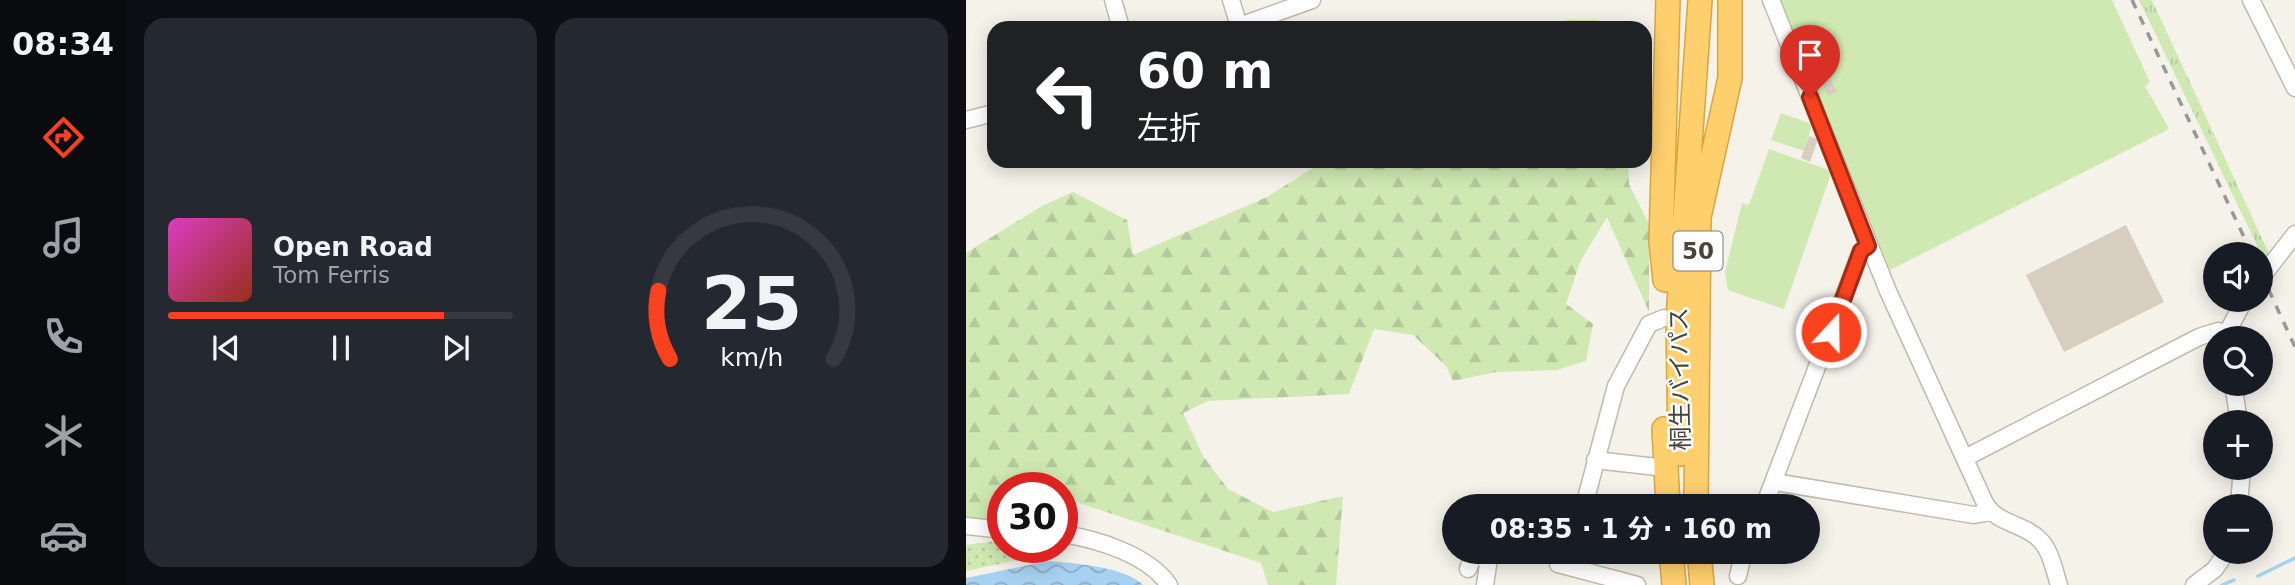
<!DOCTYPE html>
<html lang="ja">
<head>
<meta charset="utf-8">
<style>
	body { margin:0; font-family:"DejaVu Sans","Noto Sans JP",sans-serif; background:#242831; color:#f1f3f6; height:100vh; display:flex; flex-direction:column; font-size:26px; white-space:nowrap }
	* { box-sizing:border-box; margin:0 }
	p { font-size:23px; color:#9ea1a6 }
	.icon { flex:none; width:38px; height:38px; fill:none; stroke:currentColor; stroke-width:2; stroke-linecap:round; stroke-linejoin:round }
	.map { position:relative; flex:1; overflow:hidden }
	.side { display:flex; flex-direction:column; gap:18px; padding:18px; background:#0d0f14; width:840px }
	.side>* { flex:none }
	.banner { position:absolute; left:21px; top:21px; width:665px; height:147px; border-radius:21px; box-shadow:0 4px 18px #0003; background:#202124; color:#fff; overflow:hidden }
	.fabs { position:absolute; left:1237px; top:242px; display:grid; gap:14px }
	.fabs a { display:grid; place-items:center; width:70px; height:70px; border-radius:50%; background:#171b24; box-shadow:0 4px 18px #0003; font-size:35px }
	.speed { position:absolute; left:21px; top:472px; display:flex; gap:14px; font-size:35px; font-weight:700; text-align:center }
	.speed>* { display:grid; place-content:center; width:91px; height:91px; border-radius:50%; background:#171b24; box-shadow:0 4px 18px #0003; line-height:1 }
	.speed .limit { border:10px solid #d22; background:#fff; color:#111 }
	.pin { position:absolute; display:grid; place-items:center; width:60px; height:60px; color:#fff; margin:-72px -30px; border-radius:50% 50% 50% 0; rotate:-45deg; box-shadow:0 0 7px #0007 }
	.pin .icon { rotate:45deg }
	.me { position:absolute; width:77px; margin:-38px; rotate:21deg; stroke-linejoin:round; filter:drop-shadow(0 0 5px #0008) }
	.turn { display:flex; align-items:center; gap:24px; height:147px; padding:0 35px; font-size:32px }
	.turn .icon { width:91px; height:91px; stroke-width:2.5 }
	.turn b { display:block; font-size:49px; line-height:60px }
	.side .card { flex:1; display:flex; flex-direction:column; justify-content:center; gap:10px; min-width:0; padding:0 24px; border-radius:21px; background:#242831 }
	.side .dial { align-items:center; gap:0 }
	.dial svg { height:182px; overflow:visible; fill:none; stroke:#363941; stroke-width:7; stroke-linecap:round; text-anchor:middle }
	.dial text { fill:#f1f3f6; stroke:none }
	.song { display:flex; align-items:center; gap:21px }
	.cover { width:84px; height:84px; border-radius:10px; background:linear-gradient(135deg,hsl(310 70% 55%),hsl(10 70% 35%)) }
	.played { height:7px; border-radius:4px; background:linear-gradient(90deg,#f9421d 80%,#363941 80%) }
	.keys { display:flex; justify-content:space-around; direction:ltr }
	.side .tiles { flex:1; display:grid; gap:18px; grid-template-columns:repeat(2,1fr) }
	.trip { position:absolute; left:476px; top:494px; width:378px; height:70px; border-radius:35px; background:#171b24; box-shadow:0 4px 18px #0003; font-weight:700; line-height:70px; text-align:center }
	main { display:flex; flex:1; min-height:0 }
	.tabs { display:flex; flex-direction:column; width:126px; justify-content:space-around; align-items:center; background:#090b0e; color:#9ea1a6 }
	.tabs .icon { width:49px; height:49px }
	.tabs .current { color:#f9421d }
	.tabs b { font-size:32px; color:#f1f3f6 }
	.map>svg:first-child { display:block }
</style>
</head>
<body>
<main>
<nav class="tabs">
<b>08:34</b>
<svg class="icon current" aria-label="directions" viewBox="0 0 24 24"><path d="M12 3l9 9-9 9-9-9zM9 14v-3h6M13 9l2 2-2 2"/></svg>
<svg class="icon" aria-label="music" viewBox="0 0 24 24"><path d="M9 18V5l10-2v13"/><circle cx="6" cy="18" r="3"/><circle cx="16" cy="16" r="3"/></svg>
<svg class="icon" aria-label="phone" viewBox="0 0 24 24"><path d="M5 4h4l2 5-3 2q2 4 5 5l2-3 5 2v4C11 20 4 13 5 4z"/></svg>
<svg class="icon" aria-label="climate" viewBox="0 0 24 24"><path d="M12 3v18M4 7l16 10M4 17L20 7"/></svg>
<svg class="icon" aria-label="car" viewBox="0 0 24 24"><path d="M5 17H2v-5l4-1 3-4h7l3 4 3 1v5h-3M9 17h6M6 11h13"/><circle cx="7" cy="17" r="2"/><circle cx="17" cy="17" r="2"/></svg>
</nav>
<section class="side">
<div class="tiles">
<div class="card">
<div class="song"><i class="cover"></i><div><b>Open Road</b><p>Tom Ferris</p></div></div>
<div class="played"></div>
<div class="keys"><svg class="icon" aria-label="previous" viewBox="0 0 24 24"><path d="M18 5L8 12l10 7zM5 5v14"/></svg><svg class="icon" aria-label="pause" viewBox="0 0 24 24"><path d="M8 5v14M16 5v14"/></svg><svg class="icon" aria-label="next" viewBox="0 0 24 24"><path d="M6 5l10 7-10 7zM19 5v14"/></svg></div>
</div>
<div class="card dial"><svg viewBox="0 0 100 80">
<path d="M14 69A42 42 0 1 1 86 69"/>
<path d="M14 69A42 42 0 0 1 9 39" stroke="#f9421d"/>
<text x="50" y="56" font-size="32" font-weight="700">25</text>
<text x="50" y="72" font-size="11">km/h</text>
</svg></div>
</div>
</section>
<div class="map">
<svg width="1329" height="585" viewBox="0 0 1329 585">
	<defs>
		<pattern id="grass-tufts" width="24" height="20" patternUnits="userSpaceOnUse" patternTransform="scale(1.75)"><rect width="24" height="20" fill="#d0e9b3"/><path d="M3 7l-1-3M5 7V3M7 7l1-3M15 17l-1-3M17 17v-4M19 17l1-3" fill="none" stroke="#b4c99b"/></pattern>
		<pattern id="forest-firs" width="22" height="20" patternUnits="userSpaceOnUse" patternTransform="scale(1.75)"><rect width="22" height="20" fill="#d0e9b3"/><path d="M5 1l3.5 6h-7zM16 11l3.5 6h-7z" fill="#b4c99b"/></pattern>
		<pattern id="park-dots" width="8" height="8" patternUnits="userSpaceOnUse" patternTransform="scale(1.75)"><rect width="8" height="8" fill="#d0e9b3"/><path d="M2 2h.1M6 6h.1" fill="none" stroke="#b4c99b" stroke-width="1.8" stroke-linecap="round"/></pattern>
		<pattern id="water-waves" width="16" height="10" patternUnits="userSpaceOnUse" patternTransform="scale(1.75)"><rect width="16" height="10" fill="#a7d1f0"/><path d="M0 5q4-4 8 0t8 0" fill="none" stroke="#8aabc3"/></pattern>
	</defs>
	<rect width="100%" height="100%" fill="#f5f2ea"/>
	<path fill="url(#grass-tufts)" d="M1173,0H1186L1304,256L1299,262Z"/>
	<path fill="url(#forest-firs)" d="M598,20H631L648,28H590Z
		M358,161H662L663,184L683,224V312L641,217L614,262L600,304L627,324L620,361L591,370L531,372L487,381L480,366L447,335L408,329L383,394L242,401L217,413L237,456L262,489L307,512L377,496L370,585H302L295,563L110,502L96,500V488H37V492H32L26,525L0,522V253L76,206L107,192L161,220L167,255L301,197Z"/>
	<path fill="url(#park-dots)" d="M37,540V548H79L80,554L0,571V545Z"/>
	<path fill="#d0e9b3" d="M812,0H1146L1184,82L1179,86L1203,129L924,270L904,222L899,220L836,58C835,42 819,17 812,0Z
		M815,113L846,124L838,151L805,140Z
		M803,149L866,171L818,309L762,290L759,272L776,203L783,205Z"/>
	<path fill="url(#water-waves)" d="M82,561C107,563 160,567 177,585H0V578Z"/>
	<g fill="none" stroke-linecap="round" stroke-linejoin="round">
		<path stroke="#a7d1f0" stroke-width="3.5" d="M1292,576L1329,558
			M1256,585L1268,580"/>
	</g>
	<path fill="#d7cebf" d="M859,41L870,46L865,61L853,57Z
		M858,65L871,92L862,96L849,70Z
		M843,136L852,139L844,162L835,158Z
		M1160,225L1198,302L1098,352L1060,275Z"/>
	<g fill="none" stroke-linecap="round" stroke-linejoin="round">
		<defs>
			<path id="minor" d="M147,0L155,28
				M265,0L273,26
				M805,0L922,291L1018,501C1030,525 1056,522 1073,539C1085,550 1088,570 1093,585
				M1285,0L1329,88
				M268,28L346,0
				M0,120L28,113
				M1295,278L1329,234
				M1263,338L1265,325L1279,299
				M1267,383L1273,422
				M999,458L1233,337L1252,331L1263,333
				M629,460L700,468
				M809,482L1008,515L1024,512
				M618,506L650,386L683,324L698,318
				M798,506L895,251L903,246
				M1273,506L1276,467
				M0,526L37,530
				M96,534C132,539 182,555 203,585
				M592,551V564L671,585
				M502,569L508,554L518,557L522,565L519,585
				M772,576L778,551
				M1228,585L1249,569L1261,551"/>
			<path id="highway" d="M699,280L695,242L702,0
				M698,429L702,506
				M714,454L712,319L734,0
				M730,506L733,217L764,78V0
				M705,551L708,585
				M733,551L736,585"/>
		</defs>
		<use href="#minor" stroke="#c1baac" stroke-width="19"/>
		<use href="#highway" stroke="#dda43c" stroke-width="26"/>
		<use href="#minor" stroke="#fff" stroke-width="16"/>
		<use href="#highway" stroke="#fdcf6d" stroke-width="23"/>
		<path stroke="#989898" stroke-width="3.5" stroke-dasharray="9 9" stroke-linecap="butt" d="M1166,0L1286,254
			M1295,273L1329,347"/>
	</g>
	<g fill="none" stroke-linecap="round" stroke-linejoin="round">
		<defs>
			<path id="route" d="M844,97L902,246L895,251L865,332"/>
		</defs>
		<use href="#route" stroke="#a22b13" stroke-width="18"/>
		<use href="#route" stroke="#f9421d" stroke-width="12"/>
	</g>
	<g text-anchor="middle" stroke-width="5" stroke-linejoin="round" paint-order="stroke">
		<rect fill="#fff" stroke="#807b74" stroke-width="2" x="707.5" y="231.5" width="49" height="39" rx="5"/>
		<g font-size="23" font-weight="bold" fill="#494338">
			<text x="732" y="259">50</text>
		</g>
		<g font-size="24" fill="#494338" stroke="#fff">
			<text transform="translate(714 379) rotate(-91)" y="8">桐生バイパス</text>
		</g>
	</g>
</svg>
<div class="fabs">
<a><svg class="icon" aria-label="sound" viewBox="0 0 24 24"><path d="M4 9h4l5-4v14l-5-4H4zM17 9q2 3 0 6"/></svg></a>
<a><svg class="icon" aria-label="search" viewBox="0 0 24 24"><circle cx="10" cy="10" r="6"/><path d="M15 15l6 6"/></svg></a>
<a>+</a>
<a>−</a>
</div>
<div class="speed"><div class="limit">30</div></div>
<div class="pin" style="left:844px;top:97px;background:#d93025"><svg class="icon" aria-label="arrive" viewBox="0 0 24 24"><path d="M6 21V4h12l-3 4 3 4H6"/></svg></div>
<svg class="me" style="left:865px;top:332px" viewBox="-20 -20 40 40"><circle r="17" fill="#f9421d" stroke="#fff" stroke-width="3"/><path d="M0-11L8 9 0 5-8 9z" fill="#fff"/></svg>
<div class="trip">08:35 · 1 分 · 160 m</div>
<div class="banner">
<div class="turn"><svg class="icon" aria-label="left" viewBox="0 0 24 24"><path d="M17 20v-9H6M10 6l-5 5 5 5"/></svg><div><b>60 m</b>左折</div></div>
</div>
</div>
</main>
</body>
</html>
